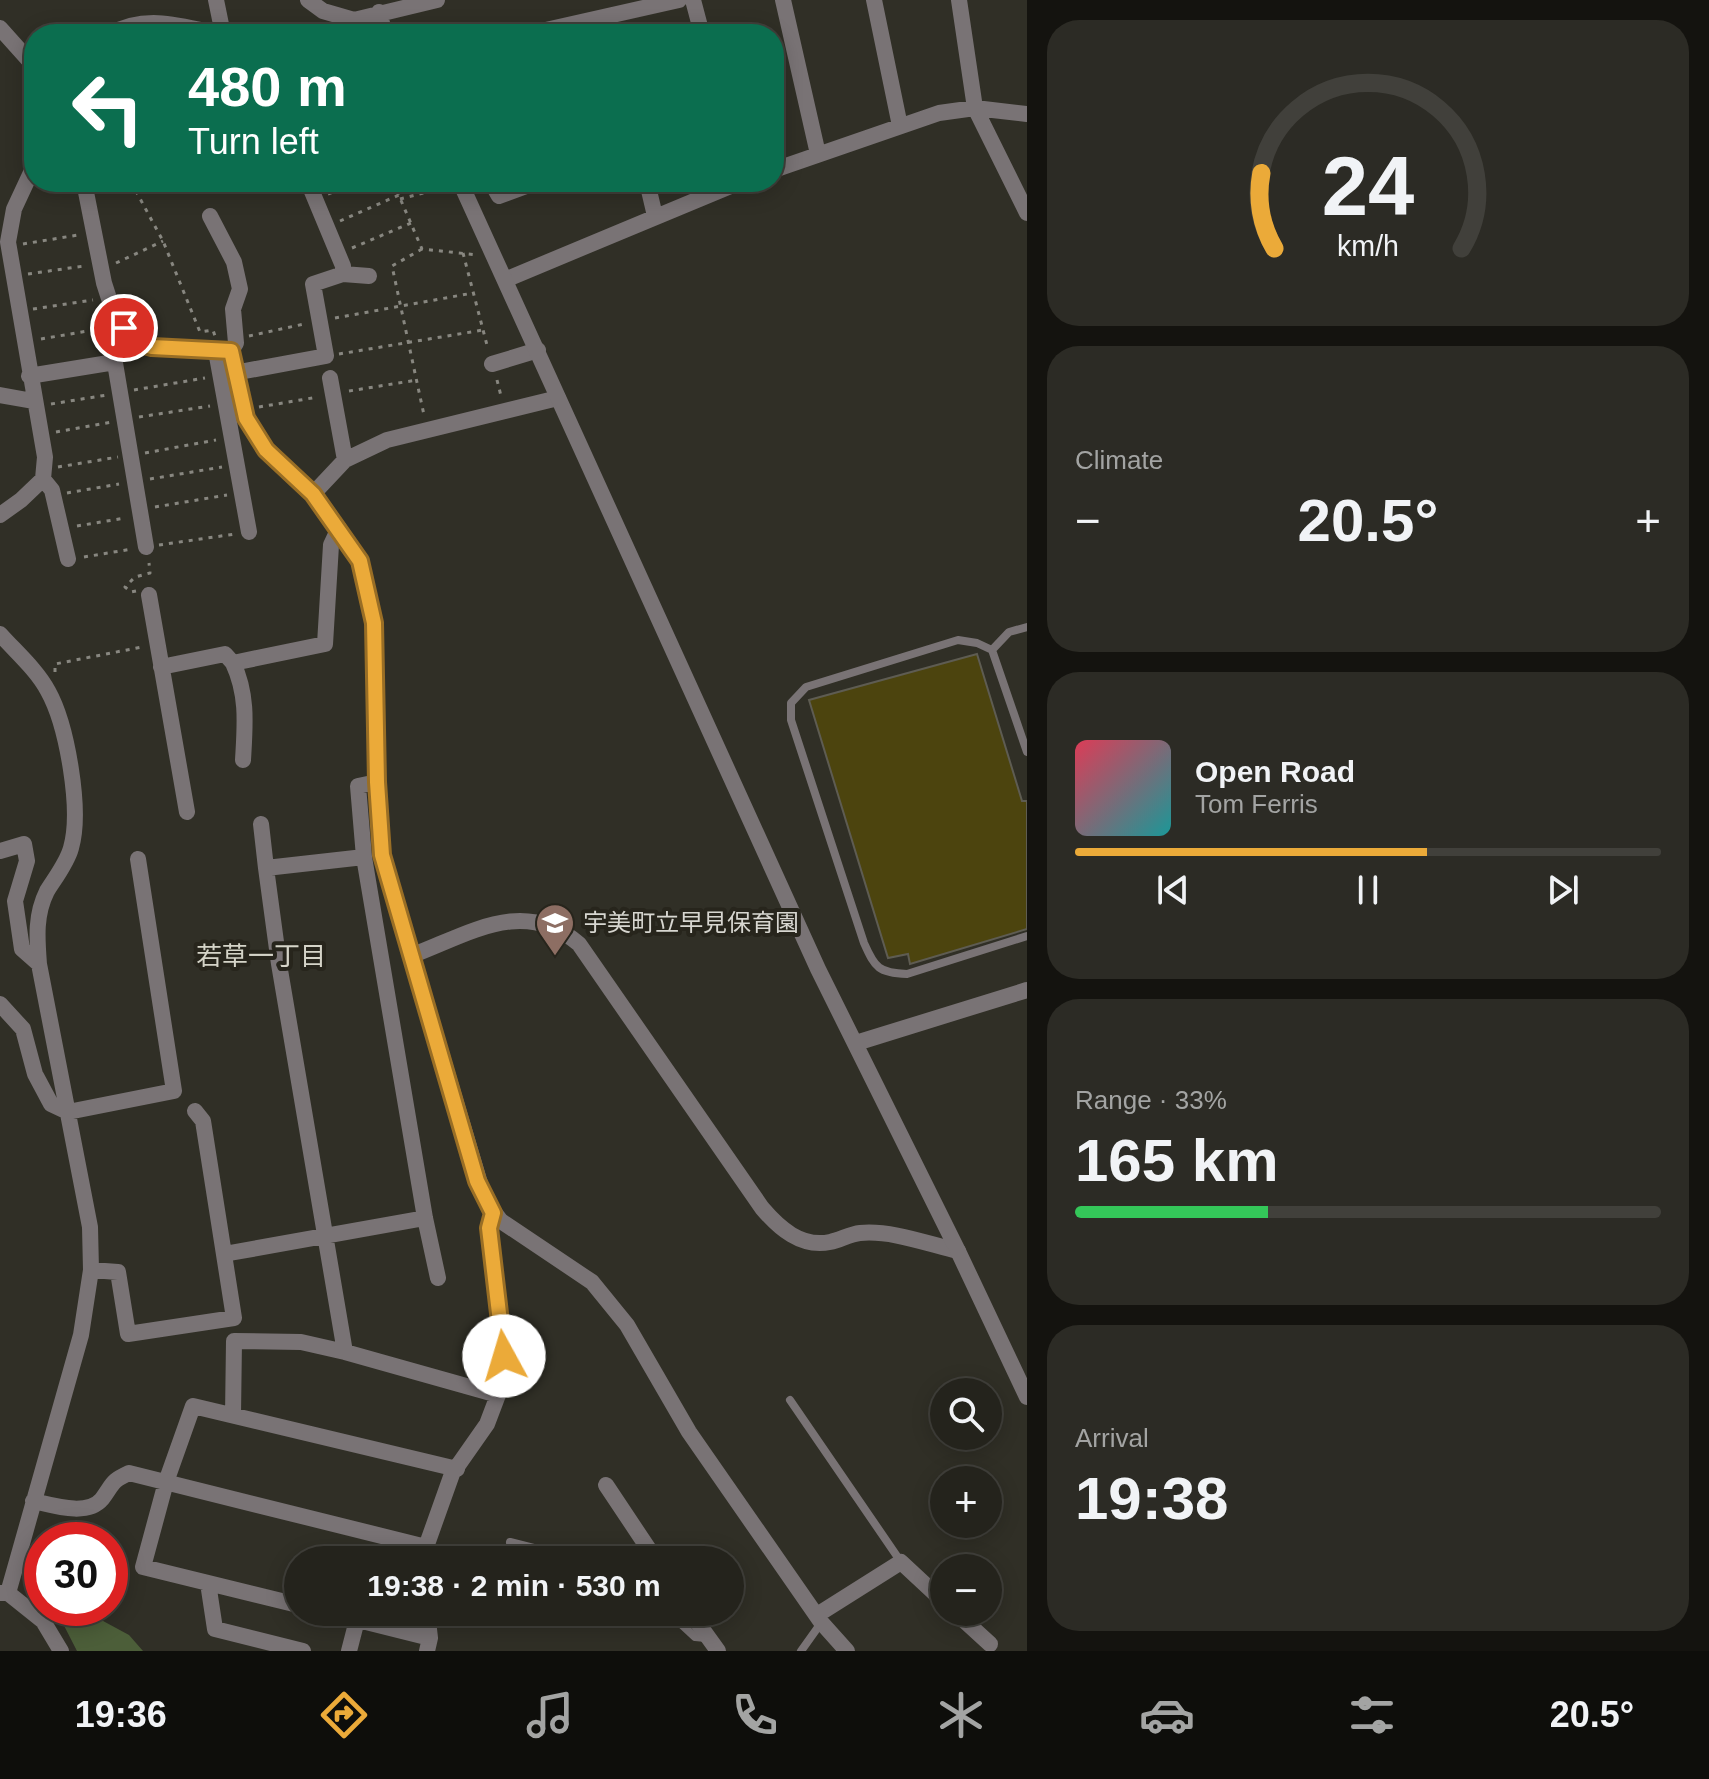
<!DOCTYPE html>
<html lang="en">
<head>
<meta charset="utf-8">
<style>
	body { margin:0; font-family:Arial,"Noto Sans JP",sans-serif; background:#2c2b25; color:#f1f3f6; height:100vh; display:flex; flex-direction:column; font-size:30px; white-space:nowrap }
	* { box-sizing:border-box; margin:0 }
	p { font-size:26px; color:#a3a4a3 }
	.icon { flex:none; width:44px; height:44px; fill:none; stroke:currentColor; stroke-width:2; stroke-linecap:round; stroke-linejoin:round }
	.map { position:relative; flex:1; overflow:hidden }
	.details { display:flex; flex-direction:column; gap:20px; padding:20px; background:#14130f; width:682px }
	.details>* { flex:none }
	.hud { position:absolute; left:24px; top:24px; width:760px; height:168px; border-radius:32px; box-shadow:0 4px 20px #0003,0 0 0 2px #41403b; background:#0b6e4f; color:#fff; overflow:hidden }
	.buttons { position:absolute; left:930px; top:1378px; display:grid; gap:16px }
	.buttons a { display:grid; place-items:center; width:72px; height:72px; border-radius:50%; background:#24231c; box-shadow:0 4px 20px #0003,0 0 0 2px #41403b; font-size:40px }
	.speed { position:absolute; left:24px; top:1522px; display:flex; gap:16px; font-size:40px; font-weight:700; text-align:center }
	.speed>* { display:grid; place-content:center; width:104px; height:104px; border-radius:50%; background:#24231c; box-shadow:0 4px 20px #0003,0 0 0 2px #41403b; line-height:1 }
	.speed .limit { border:12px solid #d22; background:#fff; color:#111 }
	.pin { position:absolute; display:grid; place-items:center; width:68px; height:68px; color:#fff; margin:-34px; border:4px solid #fff; border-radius:50%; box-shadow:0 2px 8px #0007 }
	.me { position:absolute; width:88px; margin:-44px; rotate:354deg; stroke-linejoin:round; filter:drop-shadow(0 0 6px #0008) }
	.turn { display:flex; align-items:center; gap:28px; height:168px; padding:0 32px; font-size:36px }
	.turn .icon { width:104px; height:104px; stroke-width:2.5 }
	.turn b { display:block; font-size:56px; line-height:68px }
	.big { font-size:60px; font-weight:800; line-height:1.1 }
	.details .tile { flex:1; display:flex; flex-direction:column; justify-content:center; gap:12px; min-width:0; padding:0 28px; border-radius:32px; background:#2c2b25 }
	.details .dial { align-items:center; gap:0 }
	.dial svg { height:208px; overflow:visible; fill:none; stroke:#41403b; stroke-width:7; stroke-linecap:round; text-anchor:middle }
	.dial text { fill:#f1f3f6; stroke:none }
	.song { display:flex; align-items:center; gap:24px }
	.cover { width:96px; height:96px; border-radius:12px; background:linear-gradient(135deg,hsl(350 70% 55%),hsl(180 70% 35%)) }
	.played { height:8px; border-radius:4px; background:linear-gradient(90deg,#ebaa39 60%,#41403b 60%) }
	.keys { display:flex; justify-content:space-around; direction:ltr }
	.heat { display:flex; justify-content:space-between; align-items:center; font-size:44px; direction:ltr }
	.charge { height:12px; border-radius:6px; background:linear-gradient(90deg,#34c759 33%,#41403b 0) }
	.trip { position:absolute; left:284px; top:1546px; width:460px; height:80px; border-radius:40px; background:#24231c; box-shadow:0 4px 20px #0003,0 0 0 2px #41403b; font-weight:800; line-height:80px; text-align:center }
	.dock { display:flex; height:128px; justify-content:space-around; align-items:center; background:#0e0e0b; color:#a3a4a3 }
	.dock .icon { width:56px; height:56px }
	.dock .on { color:#ebaa39 }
	.dock b { font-size:36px; color:#f1f3f6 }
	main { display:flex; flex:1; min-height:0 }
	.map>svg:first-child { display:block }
</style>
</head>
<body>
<main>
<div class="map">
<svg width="1027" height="1651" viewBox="0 0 1027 1651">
	<rect width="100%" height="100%" fill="#302f26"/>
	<path fill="#4c5e39" d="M55,1608H89L92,1615L129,1635L143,1651H77Z"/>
	<path fill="#4c440e" stroke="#5e5c52" stroke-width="2" d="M977,654L1022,801H1027V929L910,964L908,954L888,958L809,700Z"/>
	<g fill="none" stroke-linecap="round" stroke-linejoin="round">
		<path stroke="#888780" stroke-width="3" stroke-dasharray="4 6" stroke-linecap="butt" d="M131,182L163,241L200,332L213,330L215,336
			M393,182L422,249L478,255
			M328,194L358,182
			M400,199L447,187
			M340,221L399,195
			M23,244L78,235
			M352,248L411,223
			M422,249L392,266L424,415
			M463,253L488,349
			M116,263L163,241
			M28,274L84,266
			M33,309L93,300
			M335,318L473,293
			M249,336L304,324
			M41,339L105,328
			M339,354L483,330
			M497,380L501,396
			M134,390L205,378
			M349,391L417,380
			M51,404L107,395
			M259,407L318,397
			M139,417L210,406
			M56,432L112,422
			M145,453L216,440
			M58,467L118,457
			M150,479L222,467
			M67,493L119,484
			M155,507L227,495
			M77,526L125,518
			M159,545L235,534
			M84,557L132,549
			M136,591L131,592L125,587L135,577L150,573L149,563
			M55,672V664L142,647"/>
		<path stroke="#797375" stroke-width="8" d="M992,650L1009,632L1027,627
			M1027,752L992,650L977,643L958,640L806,687L791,703V720L864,943C875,968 879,973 907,974L1027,936
			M790,1400L901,1562
			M510,1542L581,1560
			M668,1612L695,1637L706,1638
			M801,1651L821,1623"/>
		<path stroke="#797375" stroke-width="16" d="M216,0L223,34
			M308,0L323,11L354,20L437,0
			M693,0L702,34
			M783,0L818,154
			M874,0L900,126
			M959,0L975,108L1027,213
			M379,12L385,34
			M528,34L679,0
			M774,170L939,113L975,108L1027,114
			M84,182L104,283L114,314L133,342L152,347L231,351L246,418L266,450L313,494L360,561L374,623L377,782L382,855L485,1200L501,1221L592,1282L627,1325L689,1432L821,1622L847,1651
			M491,182L499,196L537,182
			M647,182L655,216
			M210,216L234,262L240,289L233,309L236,343L231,351
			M343,274L369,276
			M507,279L740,182
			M133,342L114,357L146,547
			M216,351L249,532
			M492,364L538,350
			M234,373L326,356L313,284L343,274V266L308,182
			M29,376L115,362
			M330,378L345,460
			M0,395L33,401
			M43,479L52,490L68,559
			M313,494L345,460L387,440L558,398
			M0,515L21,500L43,479L45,457L8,242L14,209L34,166
			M149,595L187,812
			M0,634C16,652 37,670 48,691C67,725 82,810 71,848C67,863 55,878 47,891C35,915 37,938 39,964L90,1227L91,1270L81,1335L8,1593
			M233,663C248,695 245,725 243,760
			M161,667L225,654L233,663L325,644L331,545L339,528
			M377,782L358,786L364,857L266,868L279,964L345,1352L498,1395
			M261,824L266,868
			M0,851L24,844L27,861L15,901L22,949L39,964
			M364,857L425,1218L438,1278
			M413,955C471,933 524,897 579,944L762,1208C779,1228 801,1248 830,1242C840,1240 850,1234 860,1233C892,1230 928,1244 958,1251
			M0,1004L23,1029L35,1074L51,1104L68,1112L174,1091L138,859
			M224,1254L425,1218
			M91,1270L118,1272L128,1334L234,1318L203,1121L195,1111
			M233,1415L234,1341L301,1342L345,1352
			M606,1485L656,1560
			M33,1501C52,1505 87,1517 102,1499C114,1483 110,1482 129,1473L426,1547
			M425,1560L426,1547L452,1474L487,1424L498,1395L504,1356L489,1228L493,1213
			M208,1583L215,1629L303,1651
			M0,1593H8L43,1621L61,1651
			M298,1605L143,1567L166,1482L193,1406L457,1469
			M326,1612L430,1638
			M690,1612L718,1651
			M955,1612L990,1644
			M817,1615L901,1562L944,1602
			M349,1651L357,1620
			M427,1651L430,1638L427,1612"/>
		<path stroke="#797375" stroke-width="16" d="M0,28L34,66
			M111,34C145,14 182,26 218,34
			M460,182L818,969L958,1251L1027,1397
			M856,1043L1027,990"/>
	</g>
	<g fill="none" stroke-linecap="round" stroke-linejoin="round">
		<defs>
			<path id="route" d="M124,328L133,342L152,347L231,351L246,418L266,450L313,494L360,561L374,623L377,782L382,855L477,1181L493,1213L489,1228L504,1356"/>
		</defs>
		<use href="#route" stroke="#996e25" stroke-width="20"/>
		<use href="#route" stroke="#ebaa39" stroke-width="14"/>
	</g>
	<defs>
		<symbol id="school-pin" viewBox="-11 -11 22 30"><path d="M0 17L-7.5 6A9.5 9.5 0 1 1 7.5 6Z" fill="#8d6e63" stroke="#27251c"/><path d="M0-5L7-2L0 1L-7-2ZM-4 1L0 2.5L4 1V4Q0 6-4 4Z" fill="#fff"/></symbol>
	</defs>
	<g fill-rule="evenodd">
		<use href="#school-pin" x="533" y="901" width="44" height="60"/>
	</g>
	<g text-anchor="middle" stroke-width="8" stroke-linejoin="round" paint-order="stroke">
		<g font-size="24" fill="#d7d6d0" stroke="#27251c" text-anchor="start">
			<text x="583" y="931">宇美町立早見保育園</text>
		</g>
		<g font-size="26" fill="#d5d4c8" stroke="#27251c">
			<text x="261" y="965">若草一丁目</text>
		</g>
	</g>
</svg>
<div class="buttons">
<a><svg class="icon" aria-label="search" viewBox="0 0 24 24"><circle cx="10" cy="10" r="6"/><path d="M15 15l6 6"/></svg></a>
<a>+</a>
<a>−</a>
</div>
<div class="speed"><div class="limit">30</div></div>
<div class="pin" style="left:124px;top:328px;background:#d93025"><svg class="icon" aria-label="arrive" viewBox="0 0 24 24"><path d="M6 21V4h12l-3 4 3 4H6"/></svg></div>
<svg class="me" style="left:504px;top:1356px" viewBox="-20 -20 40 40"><circle r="19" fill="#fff"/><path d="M0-13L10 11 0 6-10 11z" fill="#ebaa39"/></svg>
<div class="trip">19:38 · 2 min · 530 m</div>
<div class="hud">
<div class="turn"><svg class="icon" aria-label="left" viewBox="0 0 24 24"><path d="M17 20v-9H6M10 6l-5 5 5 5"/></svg><div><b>480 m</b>Turn left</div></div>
</div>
</div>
<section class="details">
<div class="tile dial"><svg viewBox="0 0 100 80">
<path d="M14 69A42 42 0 1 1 86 69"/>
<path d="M14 69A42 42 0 0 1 9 40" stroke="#ebaa39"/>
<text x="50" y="56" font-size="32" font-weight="700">24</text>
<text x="50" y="72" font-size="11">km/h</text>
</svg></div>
<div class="tile"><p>Climate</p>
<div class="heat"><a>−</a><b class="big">20.5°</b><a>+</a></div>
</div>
<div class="tile">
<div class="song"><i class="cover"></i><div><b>Open Road</b><p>Tom Ferris</p></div></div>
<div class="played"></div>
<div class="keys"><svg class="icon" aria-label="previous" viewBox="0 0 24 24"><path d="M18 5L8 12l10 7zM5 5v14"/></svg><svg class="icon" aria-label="pause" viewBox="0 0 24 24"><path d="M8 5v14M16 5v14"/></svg><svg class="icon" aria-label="next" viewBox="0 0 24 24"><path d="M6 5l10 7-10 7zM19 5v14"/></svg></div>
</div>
<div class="tile"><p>Range · 33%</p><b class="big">165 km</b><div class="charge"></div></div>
<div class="tile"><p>Arrival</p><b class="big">19:38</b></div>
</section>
</main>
<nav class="dock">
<b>19:36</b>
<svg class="icon on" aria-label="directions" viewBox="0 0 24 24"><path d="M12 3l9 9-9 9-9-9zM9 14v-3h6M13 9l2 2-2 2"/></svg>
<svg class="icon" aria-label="music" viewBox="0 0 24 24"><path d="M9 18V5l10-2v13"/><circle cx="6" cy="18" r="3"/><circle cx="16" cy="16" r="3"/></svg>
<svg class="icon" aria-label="phone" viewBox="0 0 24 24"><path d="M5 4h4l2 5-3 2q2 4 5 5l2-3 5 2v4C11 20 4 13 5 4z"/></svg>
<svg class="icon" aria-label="climate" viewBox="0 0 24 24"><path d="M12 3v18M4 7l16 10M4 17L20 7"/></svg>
<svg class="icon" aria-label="car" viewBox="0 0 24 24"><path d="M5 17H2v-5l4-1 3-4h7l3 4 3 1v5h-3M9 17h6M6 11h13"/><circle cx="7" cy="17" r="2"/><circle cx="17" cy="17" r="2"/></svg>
<svg class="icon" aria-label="filters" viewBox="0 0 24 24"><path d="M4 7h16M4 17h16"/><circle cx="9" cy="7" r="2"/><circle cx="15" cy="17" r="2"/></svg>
<b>20.5°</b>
</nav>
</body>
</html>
